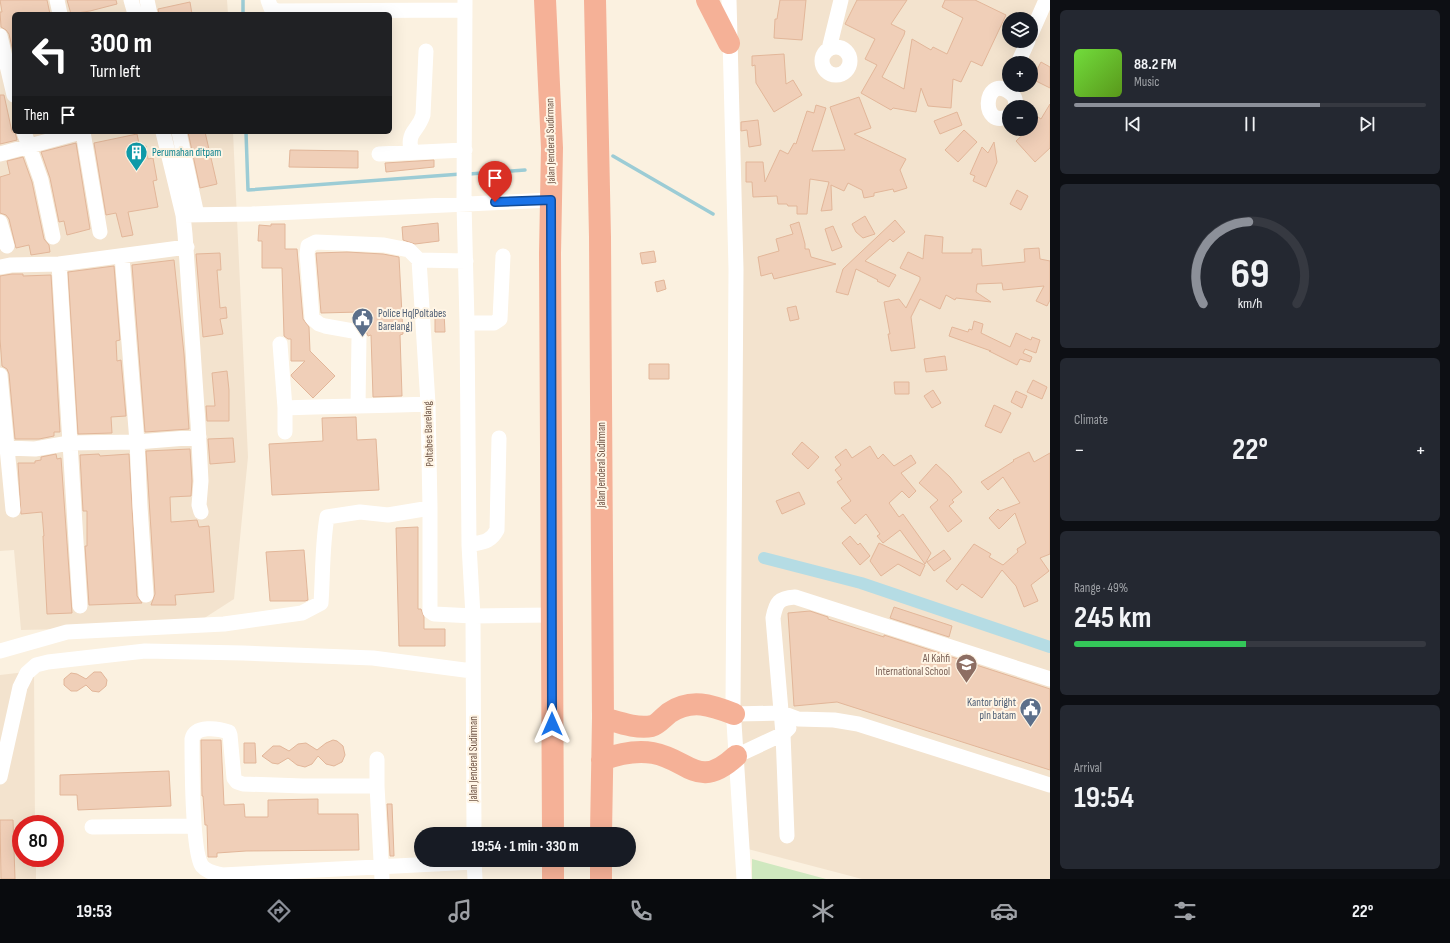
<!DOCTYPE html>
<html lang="en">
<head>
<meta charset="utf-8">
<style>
	body { margin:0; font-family:"Sofia Sans Condensed",sans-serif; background:#242831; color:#f1f3f6; height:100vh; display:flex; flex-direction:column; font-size:15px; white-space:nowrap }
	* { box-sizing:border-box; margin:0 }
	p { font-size:13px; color:#9ea1a6 }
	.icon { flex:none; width:22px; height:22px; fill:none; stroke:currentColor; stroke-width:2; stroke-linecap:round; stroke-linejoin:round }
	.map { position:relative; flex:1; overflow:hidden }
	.drawer { display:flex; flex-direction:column; gap:10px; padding:10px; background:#0d0f14; width:400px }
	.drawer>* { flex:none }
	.hud { position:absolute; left:12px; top:12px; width:380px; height:122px; border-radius:6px; box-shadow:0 4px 16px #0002; background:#202124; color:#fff; overflow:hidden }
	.tools { position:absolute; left:1002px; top:12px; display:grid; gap:8px }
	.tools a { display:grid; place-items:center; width:36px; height:36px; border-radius:50%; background:#171b24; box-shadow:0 4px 16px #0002; font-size:20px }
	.speed { position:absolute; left:12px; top:815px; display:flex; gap:8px; font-size:20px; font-weight:700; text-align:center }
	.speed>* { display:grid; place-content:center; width:52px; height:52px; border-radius:50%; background:#171b24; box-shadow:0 4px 16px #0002; line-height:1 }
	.speed .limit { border:6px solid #d22; background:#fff; color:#111 }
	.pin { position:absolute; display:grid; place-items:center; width:34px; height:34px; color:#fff; margin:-41px -17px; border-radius:50% 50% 50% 0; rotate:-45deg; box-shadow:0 0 4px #0007 }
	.pin .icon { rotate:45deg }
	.me { position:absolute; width:44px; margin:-22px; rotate:0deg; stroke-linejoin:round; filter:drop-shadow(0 0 3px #0008) }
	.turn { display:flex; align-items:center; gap:14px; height:84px; padding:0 12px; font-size:18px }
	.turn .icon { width:52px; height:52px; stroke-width:2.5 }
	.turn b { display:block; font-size:28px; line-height:34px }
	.then { display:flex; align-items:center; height:38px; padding:0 12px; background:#0003; gap:8px; font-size:15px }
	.big { font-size:30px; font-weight:700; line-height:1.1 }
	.drawer .card { flex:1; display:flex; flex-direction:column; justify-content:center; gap:6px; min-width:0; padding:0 14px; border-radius:6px; background:#242831 }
	.drawer .dial { align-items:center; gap:0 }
	.dial svg { height:104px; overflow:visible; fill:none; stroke:#363941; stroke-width:7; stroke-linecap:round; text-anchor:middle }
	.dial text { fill:#f1f3f6; stroke:none }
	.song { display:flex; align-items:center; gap:12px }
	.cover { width:48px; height:48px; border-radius:6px; background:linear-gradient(135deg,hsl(100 70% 55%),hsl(90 70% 35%)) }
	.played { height:4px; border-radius:2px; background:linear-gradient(90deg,#8c9099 70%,#363941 70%) }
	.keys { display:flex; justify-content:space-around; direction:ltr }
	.heat { display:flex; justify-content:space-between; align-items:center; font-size:22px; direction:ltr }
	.charge { height:6px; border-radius:3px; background:linear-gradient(90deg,#34c759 49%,#363941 0) }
	.trip { position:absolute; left:414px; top:827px; width:222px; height:40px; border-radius:20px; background:#171b24; box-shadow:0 4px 16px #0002; font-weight:700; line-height:40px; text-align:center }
	.dock { display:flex; height:64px; justify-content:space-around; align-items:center; background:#090b0e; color:#9ea1a6 }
	.dock .icon { width:28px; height:28px }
	.dock .on { color:#8c9099 }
	.dock b { font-size:18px; color:#f1f3f6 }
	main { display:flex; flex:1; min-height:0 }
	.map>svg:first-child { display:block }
</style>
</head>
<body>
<main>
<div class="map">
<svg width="1050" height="879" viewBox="0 0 1050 879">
	<rect width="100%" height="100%" fill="#fbf1e0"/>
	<path fill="#f3e3ce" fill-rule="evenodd" d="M0,0H227L228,14H14V132H233L248,457L234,599L192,626L21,630L14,550L0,551Z
		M733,0H1050V879H862L744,848L737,771ZM1009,19H1031V41H1009ZM1009,63H1031V85H1009ZM1009,107H1031V129H1009Z
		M34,671L35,824H21V858H36V879H0V675Z"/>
	<path fill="#cfe8bf" d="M752,859L826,879H752Z"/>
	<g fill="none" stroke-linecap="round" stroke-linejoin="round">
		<path stroke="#9cccd5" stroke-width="3.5" d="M243,0V14
			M246,132L248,190L461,174
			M613,156L713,214
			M469,174L525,170"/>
		<path stroke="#b5dce4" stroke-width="12" d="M764,558L861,583L1050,647"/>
	</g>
	<path fill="#f0cfb8" stroke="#e2b699" d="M0,0H47L50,14H14V56L9,34L6,30L1,27L0,12H2Z
		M67,0H116L117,4L90,11L71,14Z
		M780,0H806L802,40L774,38L775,19H777Z
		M857,0H907L891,24L905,31L904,35L882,77L904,89L912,39L931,50L933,47L947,54L963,18L942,7L945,0H975L1006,15L982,66L971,61L961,82L953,79L951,108L928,106L921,88L916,112L893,108L891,110L861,93L877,65L865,59L875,39L845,24Z
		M190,2L192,14H159L158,9Z
		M784,54L786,84L793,80L802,95L774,112L756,83L755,65L752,66V56Z
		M1041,62L1050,67V88L1032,79Z
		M0,95H4L12,132H15L17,140L0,144Z
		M859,97L871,128L854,134L906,159L900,170L907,188L894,192L893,189L874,193V196L864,198L862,190L848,183L844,191L831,185L832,210L821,211L829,182L810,179L807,214H797V206H788L787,204H778L777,196L753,197L752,182H746V162H763L765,182L780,150L788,154L794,143L796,144L807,111L814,113L816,105L826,108L812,151L845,150L830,107Z
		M1050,104V148L1035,162L1016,141L1029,129H1031V122L1035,115L1041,119Z
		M957,112L962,125L940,134L934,121Z
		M758,120L761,145L749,147L747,130L741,131V122Z
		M964,130L977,142L958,162L945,150Z
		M188,132H205L217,184L200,188Z
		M137,134L140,148L146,146L148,159L153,158L157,180L153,181L158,207L128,212L133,235L122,237L116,213L106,215L94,143Z
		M994,142L997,162L986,187L973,181L975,176L970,174L982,147L988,153Z
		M76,143L90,229L67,235L64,221L59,222L50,178L41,152Z
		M290,150L358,151V168L289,167Z
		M23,157L32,182L44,239L49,245L50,252L31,255L29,245L16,248L9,219L6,215L0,213V177L10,174L7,161Z
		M434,160V167L386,172L385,163Z
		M1017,190L1028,196L1021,210L1010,204Z
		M865,216L875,234L863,238L856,232L852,224Z
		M895,220L905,232L893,242L890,239L865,261L896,275L889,287L877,281L878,280L856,269L848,295L836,292L843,269Z
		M799,222L805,244V249H809L811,257L836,264L774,279L772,273L761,276L758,257L779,251L776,239L793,234L790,225Z
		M438,223L439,241L415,244L403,240L402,227Z
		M271,224H285V249H297L303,319L309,327L310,351L335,376L313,398L292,377L291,375L305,361H291V339H288L284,336L282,268H262V241H258L259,225L271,226Z
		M833,226L842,247L832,251L825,229Z
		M925,235L943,237L942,253H972V249H981L982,266L1025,262L1024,249L1039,248L1040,259L1050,261V300L1047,306L1036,301L1044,286L1003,290L1002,283L977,284L976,292L991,302L956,298L955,300L946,295L940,309L920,299L911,317L915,348L891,351L888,334H890L884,302L899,299L906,308L920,280V277L900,268L908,252L923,259Z
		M654,251L656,262L642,264L640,253Z
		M347,252L383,254L399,257L403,334L400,335L402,396L373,397L371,335L368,336L365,329L361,325L360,312L321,313L316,253Z
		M220,253L221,270H217L220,308L226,307L227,318L220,319L223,334L203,337L196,254Z
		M174,260L184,354L189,429L145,432L132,265Z
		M114,266L120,340L116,341L117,361L121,360L126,416L111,417L112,433L78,434L68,272Z
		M12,274H23V276L51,275L60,432H54V436L39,439H15L9,374L7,369L2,366L0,339V276Z
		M664,280L666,289L657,292L655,282Z
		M796,306L799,319L790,321L787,308Z
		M435,312H444L445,332H435Z
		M974,321L983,324L981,333L1010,347L1016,333L1031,340L1032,337L1040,340L1036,353L1025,349L1023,353L1032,357L1030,362L1020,359L1017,365L989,351H991L949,336L952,327L968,332L969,329L972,330Z
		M945,356L947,370L926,372L924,359Z
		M649,364H669V379H649Z
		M227,371L229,390V421H207L206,406H215L212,373Z
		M1033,380L1047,387L1042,399L1027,392Z
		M894,382H909V394H895Z
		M933,390L941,403L932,408L924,396Z
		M1016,391L1027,396L1022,408L1011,402Z
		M994,405L1011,413L1001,433L985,426Z
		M356,417L357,440L376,439L379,490L272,495L269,444L323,441L322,418Z
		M233,438L235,462L210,464L208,439Z
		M802,442L819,457L808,469L792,454Z
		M870,446L878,459L883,454L894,466L911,455L916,463L901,473L916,491L909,498L902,491L889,503L899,517L903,514L931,553L925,564L900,530L883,543L877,536L880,534L866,514L855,524L841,508L851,501L837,482L842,479L835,470L841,465L835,457L846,449L852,458Z
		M190,449L192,481L191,496L170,497L171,522L197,520L199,527L209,526L214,592L175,595L176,605H151L155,594L146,451Z
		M1029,452L1034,462L1050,453V554L1040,558L1049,571L1031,585L1038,601L1024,607L1016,586L1002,570L982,598L962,584L957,590L946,581L974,544L991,554L989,557L1003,565L1018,552L1017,549L1026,543L1015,513L999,529L989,518L998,509L1000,511L1020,503L1003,477L988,490L981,482L1014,461L1013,460Z
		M56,454L57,459L61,458L72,613L47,614L43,536H44L42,512L21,514L18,463H35V461L41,460V457Z
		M99,454L100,456L129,454L137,596L142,603L89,605L85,546H87V511H83L80,455Z
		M936,464L950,477L962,492L952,500L954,502L949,506L962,521L948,532L930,507L938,500L919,483Z
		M799,492L805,504L782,514L776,501Z
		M418,527V609H421L424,617V629H445V646H399L396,528Z
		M850,536L858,545L860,543L870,556L860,565L842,543Z
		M879,543L925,565L920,576L898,564L881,576L870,561Z
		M304,550L308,600L305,601H270L266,552Z
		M944,550L951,559L934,571L927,562Z
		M894,607L952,626L949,637L890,618Z
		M810,611L828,617V619L884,637V635L1050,689V770L837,702L794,706L788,613Z
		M94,672H101L107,680L106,686L99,692L92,691L86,685L77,691H71L64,685V679L71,673L77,674L86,679Z
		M201,740H221L224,805L244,804L245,817H268V800L318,799V814H358L359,850L246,851L217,853V857H208L207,825H205L203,796H202Z
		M333,740L337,741L343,746L345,755L342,762L334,766L326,764L318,756L312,764L305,767L297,765L288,758L278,764L272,763L262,756L273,746H280L289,751L298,744L306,743L317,750L326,743Z
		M244,743H255L256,763H244Z
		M169,771L171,806L78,810L77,795H60V775Z
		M387,804H392L394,856H390Z
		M0,820H13L15,879H1Z"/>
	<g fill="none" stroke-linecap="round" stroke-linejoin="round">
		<path stroke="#fff" stroke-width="15" d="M57,0L60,14
			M131,0L135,14
			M147,0L150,14
			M268,0L271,8L277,11L465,10
			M465,0L464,203L467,323L469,545L473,616L474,834
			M729,0L736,269L733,707L744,879
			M1031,34L1046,0
			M0,36L14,95
			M822 61a14 14 0 1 1 28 0a14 14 0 1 1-28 0Z
			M829,49L841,0
			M1018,63L1028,41
			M1009,116C980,130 983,76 1008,91C1015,95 1016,100 1016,107
			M24,132L41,180L53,237
			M83,132L100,232
			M163,132L183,215L185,234L198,423L201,481L199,505L201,512
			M179,132L197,215
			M411,151C407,130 418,132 423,115L426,51
			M0,154L81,132
			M379,154L465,150
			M183,215L252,214L551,200
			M0,222L7,246
			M122,256L137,442L140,506L146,595
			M466,261L419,260L428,404L430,508V611L434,614L473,616L551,615
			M59,264L80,606
			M0,267L11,265L59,264L187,247
			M467,323H494L500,319L503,256
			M280,344L285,408
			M0,375L13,510
			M358,406L359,337L357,333L353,331L325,326L319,324L312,318L307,254L308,246L316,242L384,245L409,250L419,260
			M285,432V408C332,406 380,406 428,404
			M6,448L35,449L69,443L137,442L199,437
			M469,545C482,542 490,543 497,530L499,438
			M0,651L67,632L224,624L302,613L321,603C323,574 322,546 327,517L360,512L388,515L430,508
			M734,714L782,713L798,719L834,720L858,724L1050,785
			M736,756L783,734L789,728
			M377,759V786L382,879
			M0,777L20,687L27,673L36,665L48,662L145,651L243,653L373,658L472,671
			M377,786H303L243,784L237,782L234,778L230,735L229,732C218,728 195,725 192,739C192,761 192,852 202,866C207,872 215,873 222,875L474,862
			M92,827L194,826
			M787,836L783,734L773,618C776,602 779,598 795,597L1050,679
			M474,860L475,879"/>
		<path stroke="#f5b197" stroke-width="22" d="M545,0L552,148L550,253L553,834
			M595,0L600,237L603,718L601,834
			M707,0L729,43
			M603,718C618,722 636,729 652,726C657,725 664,717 669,713C691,698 711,705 734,714
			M602,760C618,754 635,750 653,753C690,760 698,791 736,756
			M553,860V879
			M601,860V879"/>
	</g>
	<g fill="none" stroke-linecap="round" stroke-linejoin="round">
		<defs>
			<path id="route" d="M495,202L551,200L552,724"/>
		</defs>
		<use href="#route" stroke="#114b97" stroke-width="10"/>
		<use href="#route" stroke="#1a73e8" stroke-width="7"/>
	</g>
	<defs>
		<symbol id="building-pin" viewBox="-11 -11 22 30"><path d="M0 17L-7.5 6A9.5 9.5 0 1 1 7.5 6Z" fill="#0f9aa8" stroke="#fff5e5"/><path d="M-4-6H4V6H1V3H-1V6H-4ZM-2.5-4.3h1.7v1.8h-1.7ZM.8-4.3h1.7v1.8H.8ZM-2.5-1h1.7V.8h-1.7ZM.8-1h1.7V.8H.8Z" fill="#fff"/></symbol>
		<symbol id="civic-pin" viewBox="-11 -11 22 30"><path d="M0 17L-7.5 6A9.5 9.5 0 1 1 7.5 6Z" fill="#5c6f8a" stroke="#fff5e5"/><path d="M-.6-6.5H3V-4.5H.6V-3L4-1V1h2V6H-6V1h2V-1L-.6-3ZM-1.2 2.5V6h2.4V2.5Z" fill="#fff"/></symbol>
		<symbol id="school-pin" viewBox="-11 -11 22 30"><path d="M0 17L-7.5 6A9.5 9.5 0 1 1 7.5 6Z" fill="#8d6e63" stroke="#fff5e5"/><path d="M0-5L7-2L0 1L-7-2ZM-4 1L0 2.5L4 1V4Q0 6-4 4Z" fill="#fff"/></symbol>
	</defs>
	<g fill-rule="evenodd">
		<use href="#building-pin" x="124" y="140" width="25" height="34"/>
		<use href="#civic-pin" x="350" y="306" width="25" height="34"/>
		<use href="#school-pin" x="954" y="652" width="25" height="34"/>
		<use href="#civic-pin" x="1018" y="696" width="25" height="34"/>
	</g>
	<g text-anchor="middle" stroke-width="4" stroke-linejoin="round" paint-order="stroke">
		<g font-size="11" fill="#715748" stroke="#fff5e5">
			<text transform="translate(550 141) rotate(-91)" y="4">Jalan Jenderal Sudirman</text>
			<text transform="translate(428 434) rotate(-92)" y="4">Poltabes Barelang</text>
			<text transform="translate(601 465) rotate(-90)" y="4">Jalan Jenderal Sudirman</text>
			<text transform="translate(473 759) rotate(-90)" y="4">Jalan Jenderal Sudirman</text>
		</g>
		<g font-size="11" fill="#0d838f" stroke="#fff5e5" text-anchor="start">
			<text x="152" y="156">Perumahan ditpam</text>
		</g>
		<g font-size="11" fill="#4e5e75" stroke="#fff5e5" text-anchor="start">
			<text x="378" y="317">Police Hq(Poltabes<tspan x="378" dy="13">Barelang)</tspan></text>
			<text x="1016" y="706" text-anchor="end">Kantor bright<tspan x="1016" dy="13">pln batam</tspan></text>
		</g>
		<g font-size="11" fill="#785e54" stroke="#fff5e5" text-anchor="end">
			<text x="950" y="662">Al Kahfi<tspan x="950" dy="13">International School</tspan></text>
		</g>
	</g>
</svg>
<div class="tools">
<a><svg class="icon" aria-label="layers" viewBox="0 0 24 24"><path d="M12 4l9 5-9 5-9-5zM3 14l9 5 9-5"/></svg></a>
<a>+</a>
<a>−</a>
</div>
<div class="speed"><div class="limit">80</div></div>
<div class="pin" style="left:495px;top:202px;background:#d93025"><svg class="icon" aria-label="arrive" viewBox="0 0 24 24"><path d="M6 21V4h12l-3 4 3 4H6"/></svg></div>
<svg class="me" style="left:552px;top:724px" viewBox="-20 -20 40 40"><path d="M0-17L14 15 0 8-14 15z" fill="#1a73e8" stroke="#fff" stroke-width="4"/></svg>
<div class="trip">19:54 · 1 min · 330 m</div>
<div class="hud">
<div class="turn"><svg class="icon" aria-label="left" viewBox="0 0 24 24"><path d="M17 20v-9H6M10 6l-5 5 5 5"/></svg><div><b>300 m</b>Turn left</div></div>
<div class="then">Then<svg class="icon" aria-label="arrive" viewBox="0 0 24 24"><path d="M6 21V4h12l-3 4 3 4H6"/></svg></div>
</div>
</div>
<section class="drawer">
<div class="card">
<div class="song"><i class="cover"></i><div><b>88.2 FM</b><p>Music</p></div></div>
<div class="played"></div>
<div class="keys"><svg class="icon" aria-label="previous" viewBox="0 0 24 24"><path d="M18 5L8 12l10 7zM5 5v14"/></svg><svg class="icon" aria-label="pause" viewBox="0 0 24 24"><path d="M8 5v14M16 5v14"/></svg><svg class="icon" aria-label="next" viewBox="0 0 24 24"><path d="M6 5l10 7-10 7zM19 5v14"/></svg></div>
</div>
<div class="card dial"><svg viewBox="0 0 100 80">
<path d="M14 69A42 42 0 1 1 86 69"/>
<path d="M14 69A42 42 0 0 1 49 6" stroke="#8c9099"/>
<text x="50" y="56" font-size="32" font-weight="700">69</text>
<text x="50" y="72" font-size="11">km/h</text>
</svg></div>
<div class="card"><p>Climate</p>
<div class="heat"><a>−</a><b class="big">22°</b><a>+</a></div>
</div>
<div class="card"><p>Range · 49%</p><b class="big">245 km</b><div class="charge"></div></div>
<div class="card"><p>Arrival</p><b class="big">19:54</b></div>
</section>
</main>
<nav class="dock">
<b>19:53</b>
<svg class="icon on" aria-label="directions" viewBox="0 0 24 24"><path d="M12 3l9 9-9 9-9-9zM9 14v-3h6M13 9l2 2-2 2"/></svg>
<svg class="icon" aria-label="music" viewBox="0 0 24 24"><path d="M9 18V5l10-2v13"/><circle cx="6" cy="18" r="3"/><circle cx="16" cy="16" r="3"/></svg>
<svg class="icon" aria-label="phone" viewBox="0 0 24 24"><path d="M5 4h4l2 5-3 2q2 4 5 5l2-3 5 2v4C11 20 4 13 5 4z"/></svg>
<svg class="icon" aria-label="climate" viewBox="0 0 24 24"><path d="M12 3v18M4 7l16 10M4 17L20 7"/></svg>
<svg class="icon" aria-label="car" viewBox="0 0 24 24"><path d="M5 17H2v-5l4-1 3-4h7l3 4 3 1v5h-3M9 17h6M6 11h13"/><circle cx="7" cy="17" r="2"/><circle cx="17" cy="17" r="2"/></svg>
<svg class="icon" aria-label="filters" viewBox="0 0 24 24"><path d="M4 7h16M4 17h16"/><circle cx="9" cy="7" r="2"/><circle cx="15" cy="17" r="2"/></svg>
<b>22°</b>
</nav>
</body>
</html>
